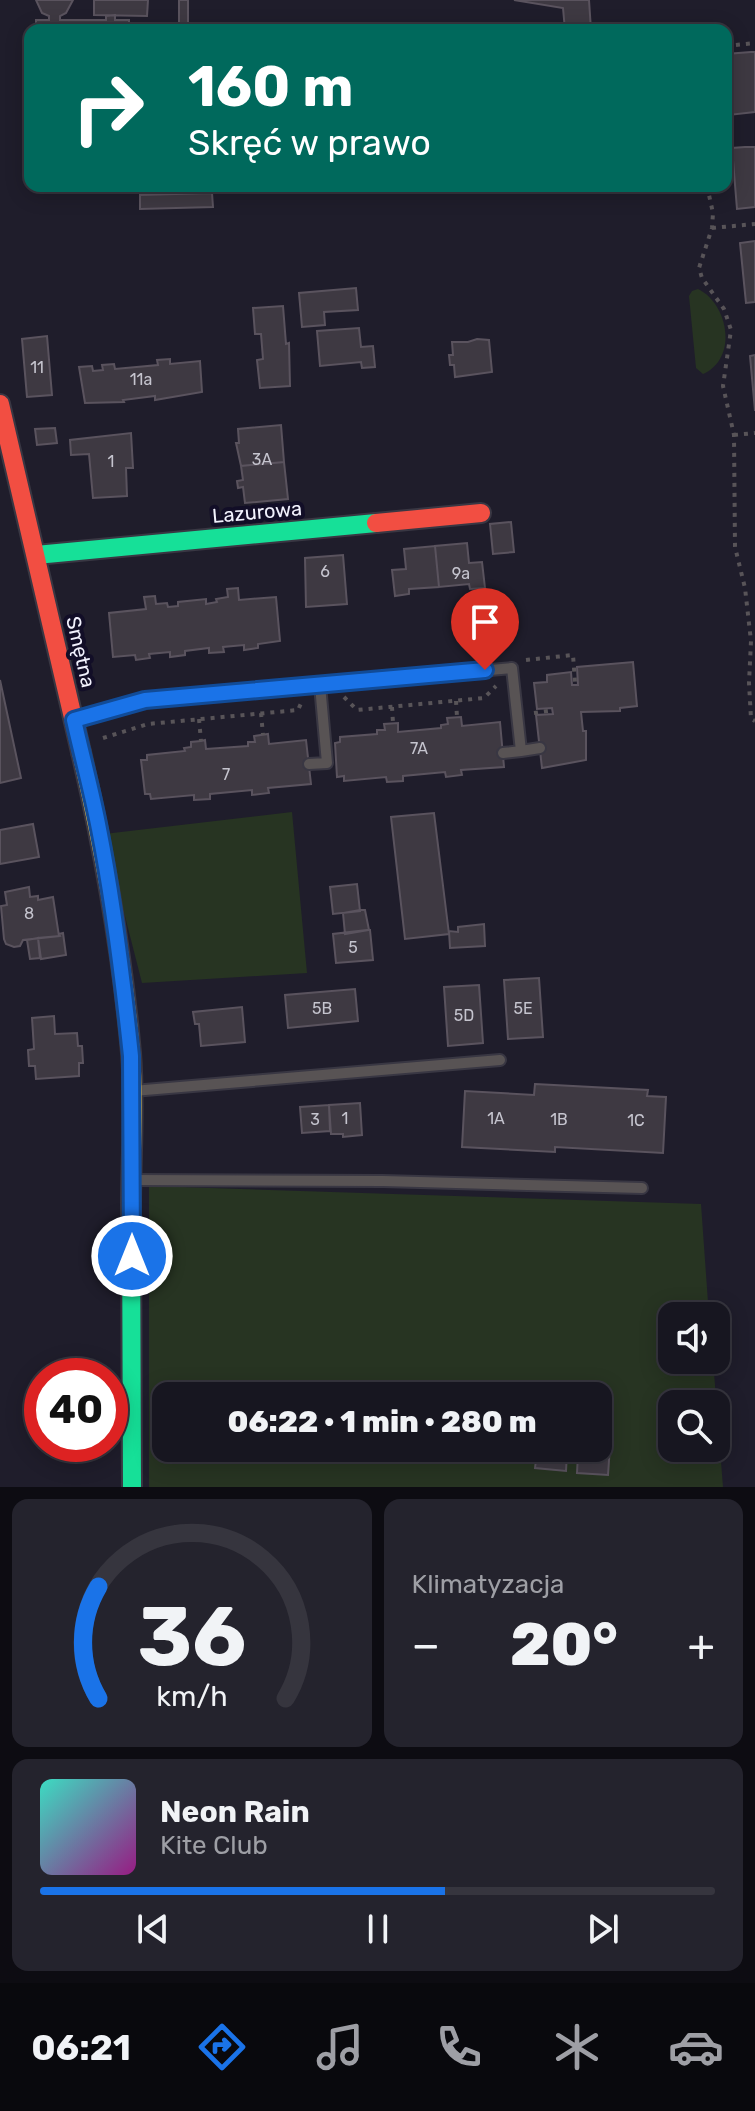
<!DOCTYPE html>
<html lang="pl">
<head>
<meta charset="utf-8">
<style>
	body { margin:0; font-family:Rubik,sans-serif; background:#24232d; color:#f1f3f6; height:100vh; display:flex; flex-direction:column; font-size:30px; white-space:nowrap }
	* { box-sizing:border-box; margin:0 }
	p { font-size:26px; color:#9e9fa5 }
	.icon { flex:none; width:44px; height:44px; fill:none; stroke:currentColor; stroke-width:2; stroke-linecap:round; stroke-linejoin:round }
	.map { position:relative; height:1487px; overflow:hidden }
	.drawer { display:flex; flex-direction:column; gap:12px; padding:12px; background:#0d0c12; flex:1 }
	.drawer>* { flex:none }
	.hud { position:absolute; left:24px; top:24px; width:708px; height:168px; border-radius:16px; box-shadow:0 4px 20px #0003,0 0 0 2px #36353e; background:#00695c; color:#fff; overflow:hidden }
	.tools { position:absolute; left:658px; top:1302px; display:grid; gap:16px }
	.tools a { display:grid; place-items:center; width:72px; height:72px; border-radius:16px; background:#171620; box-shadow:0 4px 20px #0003,0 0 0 2px #36353e; font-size:40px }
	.speed { position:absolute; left:24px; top:1358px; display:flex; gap:16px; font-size:40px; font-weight:700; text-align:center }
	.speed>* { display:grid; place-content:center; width:104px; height:104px; border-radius:50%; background:#171620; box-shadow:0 4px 20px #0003,0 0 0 2px #36353e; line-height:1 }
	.speed .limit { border:12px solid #d22; background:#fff; color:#111 }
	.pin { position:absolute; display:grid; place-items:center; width:68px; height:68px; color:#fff; margin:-82px -34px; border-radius:50% 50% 50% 0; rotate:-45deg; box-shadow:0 0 8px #0007 }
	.pin .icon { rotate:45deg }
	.me { position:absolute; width:88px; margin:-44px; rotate:0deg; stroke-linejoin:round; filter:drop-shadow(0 0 6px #0008) }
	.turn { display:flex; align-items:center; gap:28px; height:168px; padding:0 32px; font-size:36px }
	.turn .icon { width:104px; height:104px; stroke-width:2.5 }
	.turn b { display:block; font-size:56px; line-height:68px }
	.big { font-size:60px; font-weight:800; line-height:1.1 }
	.drawer .widget { flex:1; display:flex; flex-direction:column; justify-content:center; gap:12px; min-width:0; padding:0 28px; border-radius:16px; background:#24232d }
	.drawer .dial { align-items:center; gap:0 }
	.dial svg { height:208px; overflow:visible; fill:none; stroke:#36353e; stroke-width:7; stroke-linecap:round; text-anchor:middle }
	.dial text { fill:#f1f3f6; stroke:none }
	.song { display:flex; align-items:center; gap:24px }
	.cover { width:96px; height:96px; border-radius:12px; background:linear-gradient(135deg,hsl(170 70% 55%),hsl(310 70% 35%)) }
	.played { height:8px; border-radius:4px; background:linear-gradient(90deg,#1a73e8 60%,#36353e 60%) }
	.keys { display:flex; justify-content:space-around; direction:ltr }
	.heat { display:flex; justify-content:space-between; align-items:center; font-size:44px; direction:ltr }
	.drawer .tiles { flex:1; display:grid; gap:12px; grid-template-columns:1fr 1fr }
	.widget:last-child { grid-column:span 2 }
	.trip { position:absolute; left:152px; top:1382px; width:460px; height:80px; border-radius:16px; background:#171620; box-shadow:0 4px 20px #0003,0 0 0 2px #36353e; font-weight:800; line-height:80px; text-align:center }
	.dock { display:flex; height:128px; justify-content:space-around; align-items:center; background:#09090d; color:#9e9fa5 }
	.dock .icon { width:56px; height:56px }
	.dock .selected { color:#1a73e8 }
	.dock b { font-size:36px; color:#f1f3f6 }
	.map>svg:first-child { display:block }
</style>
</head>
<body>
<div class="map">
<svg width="755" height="1487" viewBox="0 0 755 1487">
	<rect width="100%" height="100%" fill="#1f1d2b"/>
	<path fill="#273422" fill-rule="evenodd" d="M698,289C729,304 738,359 703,374L696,368L689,296L692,291Z
		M292,812L307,973L142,983L104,834Z
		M149,1186L701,1204L709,1316H672V1360H713L723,1487H149ZM166,1396H598V1402L613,1404L608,1475L577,1473L578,1454L567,1453L566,1470L536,1468L537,1452L510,1450L500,1454L491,1448H470L469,1452L426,1448H166ZM672,1404H716V1448H672Z"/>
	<path fill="#3e3942" stroke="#5a535e" stroke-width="2" d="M36,0H73L66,13L60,16V20H106V16L115,15V20H129V30H36V20H49V16L42,13Z
		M94,0H148L147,16L94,15Z
		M179,0H188V30H179Z
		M514,0H589L591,30H565L563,8Z
		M751,52H755V112L729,115L726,54Z
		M745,147H755V207L737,209L732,148Z
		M212,193L213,207L140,209V195Z
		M755,241V302L746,303L740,243Z
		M356,288L358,310L324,312L325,325L302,327L299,293Z
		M283,306L286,344L289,343L290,386L260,388L257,360L263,359L261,334H255L253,308Z
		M359,328L361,347L373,346L375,367L362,368L361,362L320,366L317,331Z
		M47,336L52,395L27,397L22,339Z
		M477,339L489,340L492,372L455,377L454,365H450L449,355H453L452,342H468Z
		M755,355V411L750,356Z
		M170,359V364L200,361L202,392L155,400V396L123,400L124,402L85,403L79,367L92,366L93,371L103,370L102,365L114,364L115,369L158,365L157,360Z
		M281,425L284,462L241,466L236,443H239L238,429Z
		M55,428L57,443L37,445L35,429Z
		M131,433L133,468H126L127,496L93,498L89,454L71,455L70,440Z
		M284,462L288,499L245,503L243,487L238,488L237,481L243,480L241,466Z
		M511,522L514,552L493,554L490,524Z
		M467,543L469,563L482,562L485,588L470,589L469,584L439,587L435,546Z
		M435,546L439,587L409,589V594L395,596L392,570L406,569L404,549Z
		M343,555L347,604L306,607L305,558Z
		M238,588L239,600L276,597L280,641L258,644V648L244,650V645L223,647L224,652L209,653V648L185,651V655L170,657V652L149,654L150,658L136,660L135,655L113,657L109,613L146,609L144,597L155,596L156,604L167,603L168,607L178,606V602L206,599V604L217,602L216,599L228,597L227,589Z
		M633,662L637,706L620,708V711L581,712L583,731H586V760L542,768L536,715L553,714L552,708L537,709L534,683L547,682V675L571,672L572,685H578L577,667Z
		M0,680L21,778L0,783Z
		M461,717L462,726L500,722L504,767L461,770L462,775L446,777L445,772L403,776V781L387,782L386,777L344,781V776L337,777L335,743L340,742V737L377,734V730H385L384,724L398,723V732L441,728V725L448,724L447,718Z
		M268,734L269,744L306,740L311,784L268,788L269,793L252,795V790L210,794V799L194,800V795L151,799L150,794H145L141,760H147V755L185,751L184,748L191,747V742L201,741L205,740L206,749L248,746V742H255L254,736Z
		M434,813L449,934L405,939L391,817Z
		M33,824L39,857L0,864V830Z
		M357,884L360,911L333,914L330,887Z
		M29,887L30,897L38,896V900L53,897L59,936L23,940L20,946L14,947L6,944L4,939L1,906L7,905L5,892Z
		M360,910H365L369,930L345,934L343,913Z
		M484,924L485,946L450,948L449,931L458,932V927Z
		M367,930H370L373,960L336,963L333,934Z
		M63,933L66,955L41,959L38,938L60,936L59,934Z
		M38,938L40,958L30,959L27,940Z
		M539,978L543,1037L508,1039L504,980Z
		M479,985L483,1043L448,1046L444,987Z
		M355,989L358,1021L288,1028L285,995Z
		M242,1007L245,1042L201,1046L199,1024H195L193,1012Z
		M54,1016L55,1034L77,1033L78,1046H82L83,1063H79V1076L36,1079L35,1066H29L28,1050L34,1049L32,1018Z
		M535,1084L648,1090L647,1096L666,1097L663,1153L555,1147V1152L462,1147L465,1091L534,1095Z
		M360,1103L362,1135L343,1137V1134H331L329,1105Z
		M329,1105L330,1131L302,1133L300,1107Z
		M598,1402L613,1403L608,1475L577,1473L578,1454L567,1453L566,1471L535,1468L537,1452L510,1450L598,1448Z"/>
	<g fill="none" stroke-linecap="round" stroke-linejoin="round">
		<defs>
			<path id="lane" d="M76,719L145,700L512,668L521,751L540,748
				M503,753L521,751
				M309,764L327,763L320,685
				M133,1091L500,1060
				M133,1180L383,1181L642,1188"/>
			<path id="fast" d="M36,555L376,523
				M131,1206L132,1487"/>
			<path id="slow" d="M81,752C104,851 122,951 131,1053C135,1103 131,1156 131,1206"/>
			<path id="jam" d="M0,404L81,752
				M376,523L481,513"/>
		</defs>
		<use href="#lane" stroke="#393743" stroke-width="14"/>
		<use href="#fast" stroke="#393743" stroke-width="22"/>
		<use href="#slow" stroke="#393743" stroke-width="22"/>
		<use href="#jam" stroke="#393743" stroke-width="22"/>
		<path stroke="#585458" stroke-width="4" stroke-dasharray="4 6" stroke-linecap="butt" d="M726,46L755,43
			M707,186L713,213L712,228L699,268L702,278L724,309L731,330L723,386L734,435L735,547L745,588L751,641L749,683L751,719L755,721
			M712,228L755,224
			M734,435L755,433
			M526,660L573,655L575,682L578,681
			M344,697L357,710L484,698L496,686
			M456,701L457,717
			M392,707L393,723
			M261,713L263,735
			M534,713L548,711V714
			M199,719L201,741
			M103,738L148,724L298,710L302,701"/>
		<use href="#lane" stroke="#585354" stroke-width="10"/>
		<use href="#fast" stroke="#16e098" stroke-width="18"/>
		<use href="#slow" stroke="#ffcf43" stroke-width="18"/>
		<use href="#jam" stroke="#f24e42" stroke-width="18"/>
	</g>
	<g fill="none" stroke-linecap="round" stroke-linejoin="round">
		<defs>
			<path id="route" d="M132,1256L131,1056C123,980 114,904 99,829C92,792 82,756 74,720L145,700L485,670"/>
		</defs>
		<use href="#route" stroke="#114b97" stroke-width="20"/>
		<use href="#route" stroke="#1a73e8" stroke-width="14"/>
	</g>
	<g text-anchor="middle" stroke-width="8" stroke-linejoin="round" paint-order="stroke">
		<g font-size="16" fill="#c5c4ce">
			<text x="37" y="373">11</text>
			<text x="141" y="385">11a</text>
			<text x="262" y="465">3A</text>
			<text x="111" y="467">1</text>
			<text x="325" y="577">6</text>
			<text x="461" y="579">9a</text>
			<text x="419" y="754">7A</text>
			<text x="226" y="780">7</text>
			<text x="29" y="919">8</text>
			<text x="353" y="953">5</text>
			<text x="322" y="1014">5B</text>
			<text x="523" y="1014">5E</text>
			<text x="464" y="1021">5D</text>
			<text x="345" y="1124">1</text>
			<text x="496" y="1124">1A</text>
			<text x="315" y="1125">3</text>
			<text x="559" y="1125">1B</text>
			<text x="636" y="1126">1C</text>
		</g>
		<g font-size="20" fill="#f2f2fd" stroke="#120e27">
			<text transform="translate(257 512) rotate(-5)" y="7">Lazurowa</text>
			<text transform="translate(81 652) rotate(77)" y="7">Smętna</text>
		</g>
	</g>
</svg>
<div class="tools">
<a><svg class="icon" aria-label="sound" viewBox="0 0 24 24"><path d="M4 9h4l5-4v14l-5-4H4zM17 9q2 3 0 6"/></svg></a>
<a><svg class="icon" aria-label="search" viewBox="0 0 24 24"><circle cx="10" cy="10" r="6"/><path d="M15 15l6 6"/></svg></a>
</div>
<div class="speed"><div class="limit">40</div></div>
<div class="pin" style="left:485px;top:670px;background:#d93025"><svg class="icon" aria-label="arrive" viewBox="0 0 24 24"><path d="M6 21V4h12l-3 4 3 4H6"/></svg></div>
<svg class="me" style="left:132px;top:1256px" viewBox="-20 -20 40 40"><circle r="17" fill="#1a73e8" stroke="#fff" stroke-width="3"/><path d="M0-11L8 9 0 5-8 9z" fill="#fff"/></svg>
<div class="trip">06:22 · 1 min · 280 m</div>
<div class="hud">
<div class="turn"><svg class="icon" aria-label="right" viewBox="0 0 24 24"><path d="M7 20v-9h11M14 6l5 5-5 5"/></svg><div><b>160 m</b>Skręć w prawo</div></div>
</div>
</div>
<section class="drawer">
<div class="tiles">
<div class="widget dial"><svg viewBox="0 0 100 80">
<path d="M14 69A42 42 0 1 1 86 69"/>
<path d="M14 69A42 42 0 0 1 14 26" stroke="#1a73e8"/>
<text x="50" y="56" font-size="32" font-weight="700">36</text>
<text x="50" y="72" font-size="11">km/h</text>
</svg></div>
<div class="widget"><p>Klimatyzacja</p>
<div class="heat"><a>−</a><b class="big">20°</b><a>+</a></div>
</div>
<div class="widget">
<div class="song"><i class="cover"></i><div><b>Neon Rain</b><p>Kite Club</p></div></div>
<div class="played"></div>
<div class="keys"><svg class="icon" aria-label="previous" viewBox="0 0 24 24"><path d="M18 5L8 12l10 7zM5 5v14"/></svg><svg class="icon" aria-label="pause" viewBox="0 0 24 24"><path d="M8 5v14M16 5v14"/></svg><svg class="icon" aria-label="next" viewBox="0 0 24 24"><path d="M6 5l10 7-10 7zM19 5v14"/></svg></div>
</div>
</div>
</section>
<nav class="dock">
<b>06:21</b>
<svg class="icon selected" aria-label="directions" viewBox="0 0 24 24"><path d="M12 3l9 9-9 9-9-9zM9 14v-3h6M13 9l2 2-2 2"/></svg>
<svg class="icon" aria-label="music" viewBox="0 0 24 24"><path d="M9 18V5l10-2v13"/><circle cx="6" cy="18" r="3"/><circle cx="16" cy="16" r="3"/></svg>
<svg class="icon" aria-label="phone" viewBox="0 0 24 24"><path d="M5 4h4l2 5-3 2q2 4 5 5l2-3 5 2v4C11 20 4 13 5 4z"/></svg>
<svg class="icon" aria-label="climate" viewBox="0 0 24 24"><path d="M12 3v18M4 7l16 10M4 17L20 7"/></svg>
<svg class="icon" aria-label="car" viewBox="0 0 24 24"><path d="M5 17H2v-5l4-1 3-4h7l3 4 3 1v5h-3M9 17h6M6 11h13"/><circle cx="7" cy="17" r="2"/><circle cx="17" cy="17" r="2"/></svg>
</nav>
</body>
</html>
